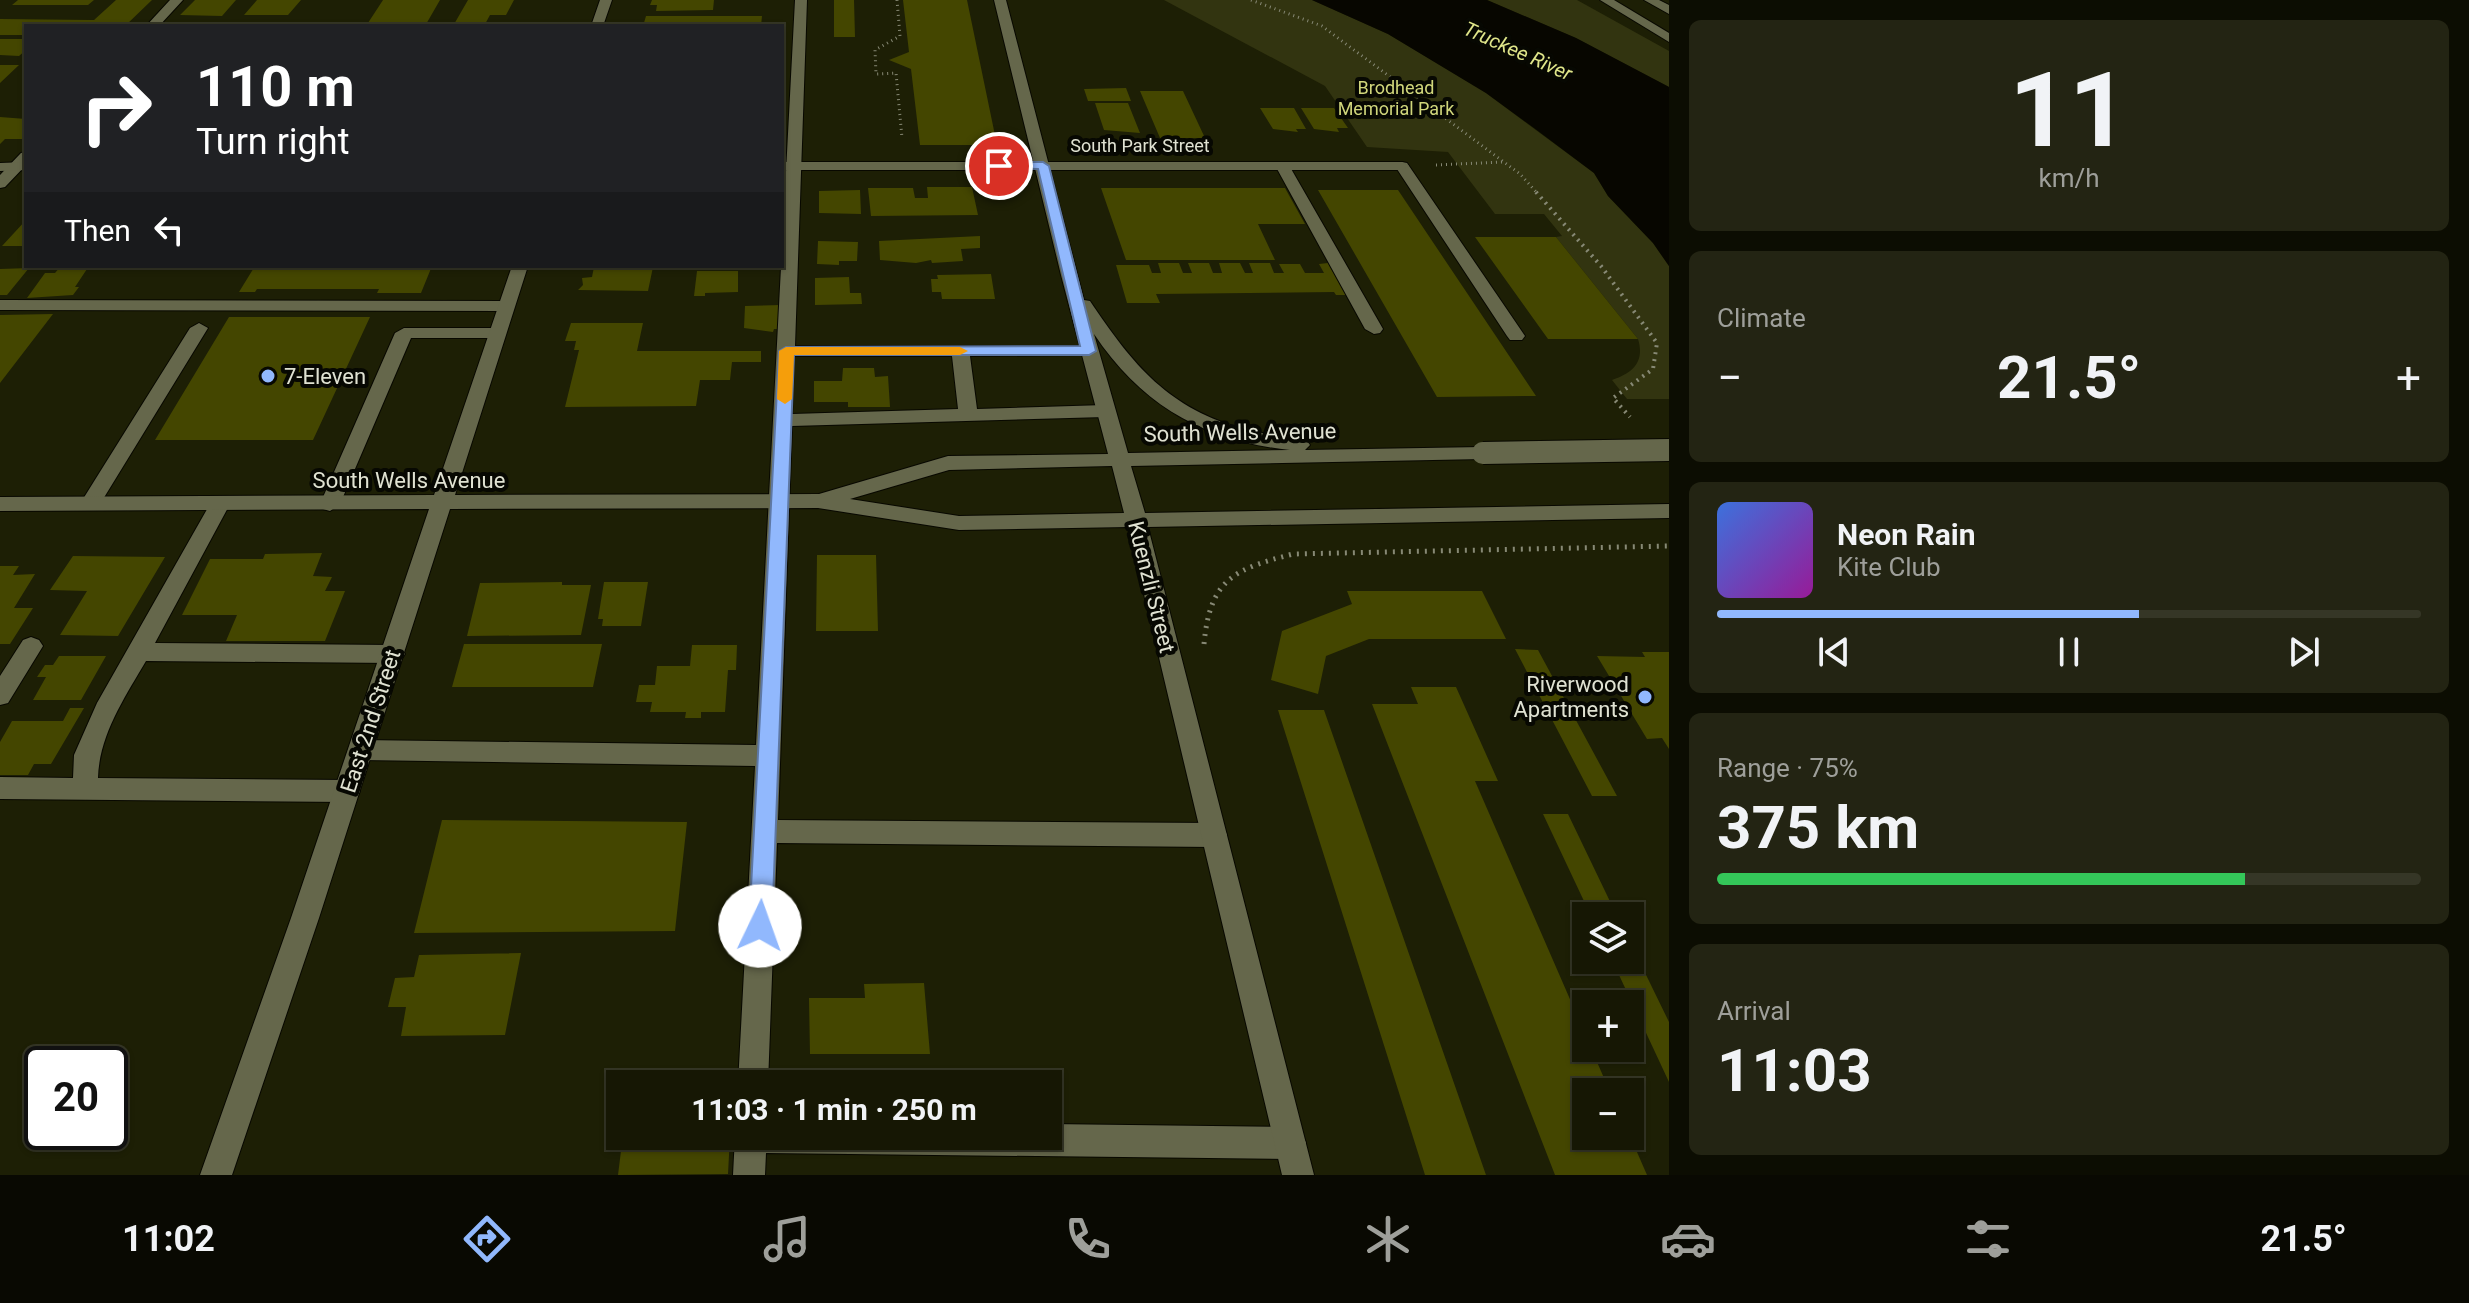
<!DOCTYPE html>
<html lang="en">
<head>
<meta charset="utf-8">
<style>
	body { margin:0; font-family:Roboto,sans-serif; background:#232413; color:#f1f3f6; height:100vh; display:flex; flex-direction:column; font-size:30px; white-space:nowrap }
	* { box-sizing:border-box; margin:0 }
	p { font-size:26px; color:#9e9f9a }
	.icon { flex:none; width:44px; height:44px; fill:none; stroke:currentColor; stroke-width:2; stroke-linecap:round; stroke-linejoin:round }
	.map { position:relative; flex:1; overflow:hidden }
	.details { display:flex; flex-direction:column; gap:20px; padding:20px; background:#0c0d02; width:800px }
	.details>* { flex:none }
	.guide { position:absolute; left:24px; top:24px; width:760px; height:244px; border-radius:0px; box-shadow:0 2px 6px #0004,0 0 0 2px #353626; background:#202124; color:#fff; overflow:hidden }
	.buttons { position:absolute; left:1572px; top:902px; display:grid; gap:16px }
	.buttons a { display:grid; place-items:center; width:72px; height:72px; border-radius:0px; background:#161704; box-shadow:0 2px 6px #0004,0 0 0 2px #353626; font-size:40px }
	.speed { position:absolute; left:24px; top:1046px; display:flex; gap:16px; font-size:40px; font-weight:700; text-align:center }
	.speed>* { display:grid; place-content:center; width:104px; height:104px; border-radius:50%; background:#161704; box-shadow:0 2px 6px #0004,0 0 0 2px #353626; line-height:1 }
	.speed .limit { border:4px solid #111; border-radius:12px; background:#fff; color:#111 }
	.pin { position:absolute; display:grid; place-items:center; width:68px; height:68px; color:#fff; margin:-34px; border:4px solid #fff; border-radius:50%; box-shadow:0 2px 8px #0007 }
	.me { position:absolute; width:88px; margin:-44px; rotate:3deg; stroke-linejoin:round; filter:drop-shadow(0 0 6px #0008) }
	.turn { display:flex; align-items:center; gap:28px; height:168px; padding:0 40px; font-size:36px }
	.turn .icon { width:104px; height:104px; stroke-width:2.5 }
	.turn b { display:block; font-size:56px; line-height:68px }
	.then { display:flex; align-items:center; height:76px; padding:0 40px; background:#0003; gap:16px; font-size:30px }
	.big { font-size:60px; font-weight:700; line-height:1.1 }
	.details .widget { flex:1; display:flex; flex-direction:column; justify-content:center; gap:12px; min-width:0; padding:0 28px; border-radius:12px; background:#232413 }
	.details .dial { align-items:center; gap:0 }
	.dial b { font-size:104px; line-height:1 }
	.song { display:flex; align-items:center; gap:24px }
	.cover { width:96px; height:96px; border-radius:12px; background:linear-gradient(135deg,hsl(220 70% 55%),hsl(300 70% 35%)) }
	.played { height:8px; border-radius:4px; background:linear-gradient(90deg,#91b8fd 60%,#353626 60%) }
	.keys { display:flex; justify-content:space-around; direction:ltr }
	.heat { display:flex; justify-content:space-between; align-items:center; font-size:44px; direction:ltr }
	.charge { height:12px; border-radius:6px; background:linear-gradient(90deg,#34c759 75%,#353626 0) }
	.trip { position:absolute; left:606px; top:1070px; width:456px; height:80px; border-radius:0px; background:#161704; box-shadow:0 2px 6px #0004,0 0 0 2px #353626; font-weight:700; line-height:80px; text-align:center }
	.dock { display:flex; height:128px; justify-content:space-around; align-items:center; background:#090902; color:#9e9f9a }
	.dock .icon { width:56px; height:56px }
	.dock .current { color:#91b8fd }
	.dock b { font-size:36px; color:#f1f3f6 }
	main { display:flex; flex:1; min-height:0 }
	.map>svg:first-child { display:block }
</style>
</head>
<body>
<main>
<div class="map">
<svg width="1669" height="1175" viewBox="0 0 1669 1175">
	<rect width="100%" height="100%" fill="#1d1f05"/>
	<path fill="#323410" d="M1164,0H1312L1388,34L1486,93L1594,173L1608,196L1653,243L1669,266V399H1627L1612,380C1633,373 1645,362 1638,339L1556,237L1562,236L1544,214H1495L1448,152L1367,147L1325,86Z
		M1487,0H1577L1669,51V87L1576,38Z"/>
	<path fill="#070600" d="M1312,0H1487L1576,38L1669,87V266L1653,243L1608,196L1594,173L1534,128L1486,93L1388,34Z"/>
	<path fill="#444600" d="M18,0H94L88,5H12Z
		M116,0H152L125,26H26V35H0V19L94,20Z
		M195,0H236L222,16L180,15Z
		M257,0H301L288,15H244Z
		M383,0H440L425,26H366Z
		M468,0H514L506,15H490L484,26H453Z
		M652,0H714L713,10L656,11L657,5H650Z
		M834,0H854L855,37H834Z
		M903,0H967L997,145H920L911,69L889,60L909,52Z
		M646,16H762L761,26H643Z
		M0,39H25L23,41H26V50L19,56L0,55Z
		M0,65H19L0,83Z
		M1126,88L1131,101H1088L1084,89Z
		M1140,91H1183L1205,138H1160Z
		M1095,103H1128L1140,133L1104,130Z
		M1260,108H1294L1306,129H1296L1298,132L1273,129Z
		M1301,108H1334L1348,128H1337L1339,132L1314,129Z
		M0,117L26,119V139H5L0,144Z
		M927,187H972L978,215L871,216L868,188H913L915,198H928Z
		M1101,188H1285L1305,224H1258L1275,260H1126Z
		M860,190L861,214L819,213V191Z
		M1318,190H1398L1536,396L1437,397Z
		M26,220V246H2Z
		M980,236V248L961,249L963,261L932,263L931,260L916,263L880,260L879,241Z
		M1475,237H1556L1638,339H1548Z
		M818,241L858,242L857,261H839V265L817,264Z
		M1158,263H1179L1183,273H1192L1188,263H1209L1213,273H1222L1219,263H1240L1245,273H1253L1249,263H1270L1274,273H1284L1279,264H1300L1305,273H1324L1319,264L1328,263L1346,295H1336L1334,292L1156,294L1160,303H1127L1116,265H1149L1152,273H1161Z
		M89,266L75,287H79L73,295L27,298L45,273H55L60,267Z
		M132,266H166L163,270H129Z
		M255,266H432L421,293H377L379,289H257L255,292H239Z
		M594,267H653L648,291L578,290L583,285L582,278L592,277Z
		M29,268L7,295H0V269Z
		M697,271H738V292L705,293V296H694Z
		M991,274L995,299H942L941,292H932L931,279H938L937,275Z
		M849,277L850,293H861L862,304L815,305V278Z
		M781,305L779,329H774L773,332L744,328L745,306Z
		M53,314L0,383V315Z
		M229,317H370L313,440H155Z
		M571,323H643L637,351H761V362H732L730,380H700L696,406L565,407L579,350H574L576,341H565Z
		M843,368H874L875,377L888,376L890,407H848V402H814V381H842Z
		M322,553L313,576L332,577L325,591H345L325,641H226L237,615H182L210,559H263L265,554Z
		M817,555H876L878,631H816Z
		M73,556L165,557L118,636L60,635L87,591L50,590Z
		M0,566H19L13,575L35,574L14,608H33L10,644H0Z
		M562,582V585H591L581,635L467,636L480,583Z
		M604,582H648L641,626H602L603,619H598Z
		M1347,591H1482L1506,639H1369L1326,656L1318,694L1271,680L1282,631L1352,604Z
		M464,644H602L593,687H452Z
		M692,645H737L736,670H728L725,712H701V718H685L686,712H650L652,702H636L639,685H655L657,666H690Z
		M1515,649L1538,650L1617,796H1592Z
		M1642,652H1669V749L1662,738L1647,739L1597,656L1645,657Z
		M59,656H106L81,700H33L46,677H37L45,665H53Z
		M1411,687H1456L1498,781H1475L1586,1036V1048H1591L1610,1092H1586V1136H1630L1647,1175H1555L1372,704H1418Z
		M70,708H84L51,764H34L28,775H0V742L12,721H63Z
		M1278,710H1324L1486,1175H1425Z
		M1543,814H1568L1617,916H1591Z
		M442,820L687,822L675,931L414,933Z
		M1630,942L1669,1022V1082L1612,960H1630Z
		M521,953L505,1035L401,1036L406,1007H388L395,978L414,977L419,955Z
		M924,983L930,1054H810L809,998H865L864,984Z
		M669,1070H729L728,1084H668Z
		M637,1136H730L728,1174L618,1175L621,1151H636Z"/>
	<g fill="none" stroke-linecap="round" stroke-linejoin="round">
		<defs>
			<path id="service" d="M170,0H183L159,26H146Z
				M795,0H807L795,346H1089L1098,351L1095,355L970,356L977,409L1105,405L1114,411L1105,417L792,426L778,820L1214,823L1223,827L1227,835L1223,843L1214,847L777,843L768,1084H738L755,766L361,760L352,757L349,750L352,743L361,740L756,745ZM794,356H952L958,409L792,414Z
				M1600,0H1614L1669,33V42Z
				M1644,0H1659L1669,5V14Z
				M26,152V165L5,187L0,188V175L21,153Z
				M1402,162L1407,163L1525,336L1522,340H1510L1507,336L1395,166Z
				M1283,163L1290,167L1383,329L1380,333L1374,334L1365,329L1276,167Z
				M0,300L506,301L515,306L506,311L0,310Z
				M199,323L208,328L97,509H83L80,504L83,499L190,328Z
				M404,328H497L506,333L497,338H411L340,504L330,511L323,509L320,504L395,333Z
				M220,497L230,504L155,643L393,645L401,648L405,654L401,660L393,663L146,661C125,697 99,735 98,778L347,780L356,783L360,791L356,799L347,802L0,799V777L73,778L74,755L97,703L210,504Z
				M31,637L39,640L43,646L8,703L0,705V676L23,640Z
				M1048,1124L1290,1127L1301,1132L1306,1143L1301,1154L1290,1159L766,1153L765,1175H733L735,1136H1048Z"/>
			<path id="minor" d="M26,162V170L0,171V163Z
				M782,162H1402L1409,166L1402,170H782Z"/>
			<path id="secondary" d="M600,0H612L603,26H591Z
				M994,0H1006L1084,300L1090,301C1133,365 1168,409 1247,430C1266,435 1287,435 1307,441L1310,445L1305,450L1483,447L1493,453L1483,459L1131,466L1145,513L1669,504V518L1148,527L1314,1175H1282L1128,527L959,530L818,508L450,509L319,918L232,1175H200L291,918L429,509L0,511V497L434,495L512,266H528L455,495L819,494L948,456L1108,454L1061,275ZM1094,334C1142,406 1205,441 1290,450L1128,453ZM1112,466L1124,513L959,516L850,499L949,470Z"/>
		</defs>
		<use href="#service" stroke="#080800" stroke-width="2"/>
		<use href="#minor" stroke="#080800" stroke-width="2"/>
		<use href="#secondary" stroke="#080800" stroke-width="2"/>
		<path stroke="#878975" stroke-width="3" stroke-dasharray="1 4" stroke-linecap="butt" d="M897,0L900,36L875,50L876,74L896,73L902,138
			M1251,0L1322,26L1520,174L1538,194
			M1436,165L1502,162"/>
		<path stroke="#878975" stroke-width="4" stroke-dasharray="2 5" stroke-linecap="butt" d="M1536,192L1601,266L1657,343L1653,369L1613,398L1630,417"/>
		<path stroke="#878975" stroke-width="5" stroke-dasharray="2 6" stroke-linecap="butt" d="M1204,644C1210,579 1234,569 1293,554L1669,546"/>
		<use href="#service" fill="#65674b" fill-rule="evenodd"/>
		<use href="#minor" fill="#65674b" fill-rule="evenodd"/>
		<use href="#secondary" fill="#65674b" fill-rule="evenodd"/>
		<defs>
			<path id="secondary-bridge" d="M1483,453L1669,450"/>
		</defs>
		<use href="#secondary-bridge" stroke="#080800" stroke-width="24" stroke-linecap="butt"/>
		<use href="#secondary-bridge" stroke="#65674b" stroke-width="22"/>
	</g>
	<path fill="#91b8fd" stroke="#5e78a4" stroke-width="2" d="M999,162H1043L1049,166L1096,351L1089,355H794L772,926L768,933L760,936L752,933L749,926L779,351L786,347L1080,346L1038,169L995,168L993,166Z"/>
	<path fill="#f59e0b" d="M786,347H960L968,351L960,355H794L792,399L785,404L777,399L779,351Z"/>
	<g fill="#91b8fd" stroke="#070802" stroke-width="3">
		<circle cx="268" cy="376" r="8"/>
		<circle cx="1645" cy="697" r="8"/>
	</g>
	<g text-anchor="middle" stroke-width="8" stroke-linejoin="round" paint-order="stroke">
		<g font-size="18" fill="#d0d67b" stroke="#070802">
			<text x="1396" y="94">Brodhead<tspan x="1396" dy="21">Memorial Park</tspan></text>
		</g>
		<g font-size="18" fill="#e0e2d2" stroke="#070802">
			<text x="1140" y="152">South Park Street</text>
		</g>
		<g font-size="20" font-style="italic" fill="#e0e68a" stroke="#070802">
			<text transform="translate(1518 51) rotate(24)" y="7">Truckee River</text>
		</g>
		<g font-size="22" fill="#e0e2d2" stroke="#070802" text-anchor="start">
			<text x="284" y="384">7-Eleven</text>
			<text x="1629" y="692" text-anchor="end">Riverwood<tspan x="1629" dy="25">Apartments</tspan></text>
		</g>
		<g font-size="22" fill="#e0e2d2" stroke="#070802">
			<text transform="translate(1240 432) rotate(-1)" y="8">South Wells Avenue</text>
			<text x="409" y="488">South Wells Avenue</text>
			<text transform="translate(1152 587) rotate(76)" y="8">Kuenzli Street</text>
			<text transform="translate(370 721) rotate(-72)" y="8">East 2nd Street</text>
		</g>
	</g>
</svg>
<div class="buttons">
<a><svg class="icon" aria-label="layers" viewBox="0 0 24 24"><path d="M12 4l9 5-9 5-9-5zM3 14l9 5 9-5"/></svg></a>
<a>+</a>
<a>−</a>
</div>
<div class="speed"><div class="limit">20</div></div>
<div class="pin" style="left:999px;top:166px;background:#d93025"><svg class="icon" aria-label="arrive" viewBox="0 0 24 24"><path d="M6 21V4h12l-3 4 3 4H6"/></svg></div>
<svg class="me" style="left:760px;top:926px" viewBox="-20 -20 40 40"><circle r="19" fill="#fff"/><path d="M0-13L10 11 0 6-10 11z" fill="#91b8fd"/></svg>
<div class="trip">11:03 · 1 min · 250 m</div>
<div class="guide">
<div class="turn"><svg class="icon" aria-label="right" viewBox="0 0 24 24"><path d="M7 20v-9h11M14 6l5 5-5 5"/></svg><div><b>110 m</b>Turn right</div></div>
<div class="then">Then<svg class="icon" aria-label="left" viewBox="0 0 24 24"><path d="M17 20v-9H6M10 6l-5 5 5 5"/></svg></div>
</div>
</div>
<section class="details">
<div class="widget dial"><b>11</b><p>km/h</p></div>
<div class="widget"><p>Climate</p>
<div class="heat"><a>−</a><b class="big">21.5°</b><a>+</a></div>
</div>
<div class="widget">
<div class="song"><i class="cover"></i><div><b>Neon Rain</b><p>Kite Club</p></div></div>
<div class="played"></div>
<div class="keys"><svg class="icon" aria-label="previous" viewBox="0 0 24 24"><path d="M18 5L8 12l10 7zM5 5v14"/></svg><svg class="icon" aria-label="pause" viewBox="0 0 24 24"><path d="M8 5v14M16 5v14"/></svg><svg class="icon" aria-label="next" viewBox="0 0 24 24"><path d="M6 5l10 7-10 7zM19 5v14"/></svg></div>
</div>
<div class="widget"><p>Range · 75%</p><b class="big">375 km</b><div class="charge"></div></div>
<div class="widget"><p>Arrival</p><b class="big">11:03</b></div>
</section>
</main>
<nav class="dock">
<b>11:02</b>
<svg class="icon current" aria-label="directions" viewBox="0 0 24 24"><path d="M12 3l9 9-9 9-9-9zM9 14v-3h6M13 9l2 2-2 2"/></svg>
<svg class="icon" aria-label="music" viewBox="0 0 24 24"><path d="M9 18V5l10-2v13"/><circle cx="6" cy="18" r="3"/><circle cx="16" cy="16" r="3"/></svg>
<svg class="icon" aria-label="phone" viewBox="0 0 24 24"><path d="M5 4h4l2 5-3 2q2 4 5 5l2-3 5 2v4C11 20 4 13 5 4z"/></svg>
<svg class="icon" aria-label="climate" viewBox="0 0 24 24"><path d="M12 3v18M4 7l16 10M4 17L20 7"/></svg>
<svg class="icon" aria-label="car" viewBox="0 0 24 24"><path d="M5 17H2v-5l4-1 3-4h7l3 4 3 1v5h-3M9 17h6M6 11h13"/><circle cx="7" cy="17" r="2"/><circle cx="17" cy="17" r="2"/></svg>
<svg class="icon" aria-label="filters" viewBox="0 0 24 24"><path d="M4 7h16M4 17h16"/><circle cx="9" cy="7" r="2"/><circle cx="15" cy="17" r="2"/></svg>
<b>21.5°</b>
</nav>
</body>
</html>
